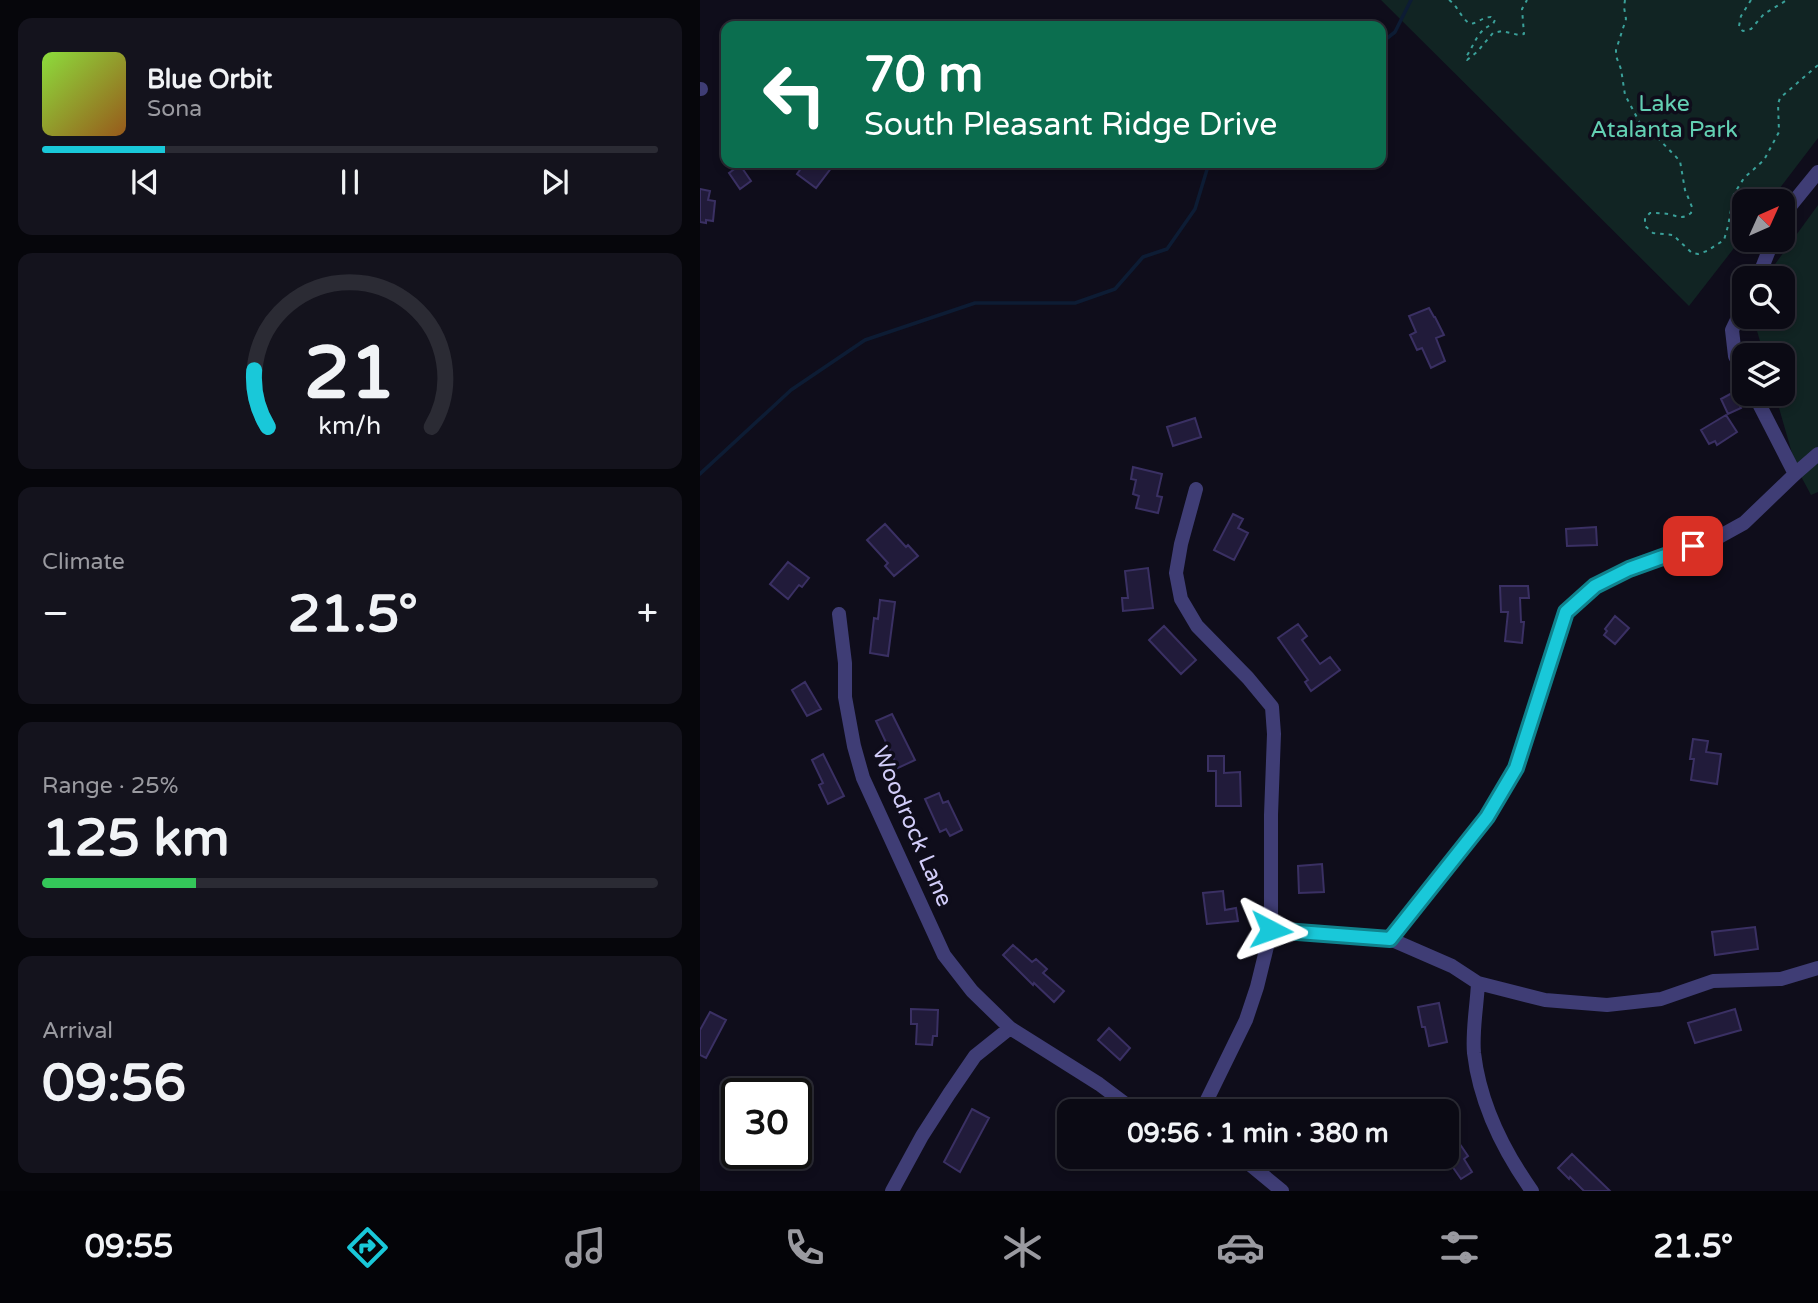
<!DOCTYPE html>
<html lang="en">
<head>
<meta charset="utf-8">
<style>
	body { margin:0; font-family:"Varela Round",sans-serif; background:#14131d; color:#f1f3f6; height:100vh; display:flex; flex-direction:column; font-size:26px; white-space:nowrap }
	* { box-sizing:border-box; margin:0 }
	p { font-size:23px; color:#9a9aa0 }
	.icon { flex:none; width:38px; height:38px; fill:none; stroke:currentColor; stroke-width:2; stroke-linecap:round; stroke-linejoin:round }
	.map { position:relative; flex:1; overflow:hidden }
	.drawer { display:flex; flex-direction:column; gap:18px; padding:18px; background:#06060b; width:700px }
	.drawer>* { flex:none }
	.guide { position:absolute; left:21px; top:21px; width:665px; height:147px; border-radius:14px; box-shadow:0 4px 10px #0003,0 0 0 2px #2b2b34; background:#0b6e4f; color:#fff; overflow:hidden }
	.needle { width:46px; rotate:45deg }
	.buttons { position:absolute; left:1032px; top:189px; display:grid; gap:14px }
	.buttons a { display:grid; place-items:center; width:63px; height:63px; border-radius:14px; background:#0b0a14; box-shadow:0 4px 10px #0003,0 0 0 2px #2b2b34; font-size:35px }
	.speed { position:absolute; left:21px; top:1078px; display:flex; gap:14px; font-size:35px; font-weight:700; text-align:center }
	.speed>* { display:grid; place-content:center; width:91px; height:91px; border-radius:50%; background:#0b0a14; box-shadow:0 4px 10px #0003,0 0 0 2px #2b2b34; line-height:1 }
	.speed .limit { border:4px solid #111; border-radius:10px; background:#fff; color:#111 }
	.pin { position:absolute; display:grid; place-items:center; width:60px; height:60px; color:#fff; margin:-30px; border-radius:14px; box-shadow:0 4px 10px #0006 }
	.me { position:absolute; width:77px; margin:-38px; rotate:94deg; stroke-linejoin:round; filter:drop-shadow(0 0 5px #0008) }
	.turn { display:flex; align-items:center; gap:24px; height:147px; padding:0 28px; font-size:32px }
	.turn .icon { width:91px; height:91px; stroke-width:2.5 }
	.turn b { display:block; font-size:49px; line-height:60px }
	.big { font-size:52px; font-weight:800; line-height:1.1 }
	.drawer .widget { flex:1; display:flex; flex-direction:column; justify-content:center; gap:10px; min-width:0; padding:0 24px; border-radius:14px; background:#14131d }
	.drawer .dial { align-items:center; gap:0 }
	.dial svg { height:182px; overflow:visible; fill:none; stroke:#2b2b34; stroke-width:7; stroke-linecap:round; text-anchor:middle }
	.dial text { fill:#f1f3f6; stroke:none }
	.song { display:flex; align-items:center; gap:21px }
	.cover { width:84px; height:84px; border-radius:10px; background:linear-gradient(135deg,hsl(90 70% 55%),hsl(30 70% 35%)) }
	.played { height:7px; border-radius:4px; background:linear-gradient(90deg,#19c8d9 20%,#2b2b34 20%) }
	.keys { display:flex; justify-content:space-around; direction:ltr }
	.heat { display:flex; justify-content:space-between; align-items:center; font-size:38px; direction:ltr }
	.charge { height:10px; border-radius:5px; background:linear-gradient(90deg,#34c759 25%,#2b2b34 0) }
	.trip { position:absolute; left:357px; top:1099px; width:402px; height:70px; border-radius:14px; background:#0b0a14; box-shadow:0 4px 10px #0003,0 0 0 2px #2b2b34; font-weight:800; line-height:70px; text-align:center }
	.menu { display:flex; height:112px; justify-content:space-around; align-items:center; background:#040408; color:#9a9aa0 }
	.menu .icon { width:49px; height:49px }
	.menu .selected { color:#19c8d9 }
	.menu b { font-size:32px; color:#f1f3f6 }
	main { display:flex; flex:1; min-height:0 }
	.map>svg:first-child { display:block }
</style>
</head>
<body>
<main>
<section class="drawer">
<div class="widget">
<div class="song"><i class="cover"></i><div><b>Blue Orbit</b><p>Sona</p></div></div>
<div class="played"></div>
<div class="keys"><svg class="icon" aria-label="previous" viewBox="0 0 24 24"><path d="M18 5L8 12l10 7zM5 5v14"/></svg><svg class="icon" aria-label="pause" viewBox="0 0 24 24"><path d="M8 5v14M16 5v14"/></svg><svg class="icon" aria-label="next" viewBox="0 0 24 24"><path d="M6 5l10 7-10 7zM19 5v14"/></svg></div>
</div>
<div class="widget dial"><svg viewBox="0 0 100 80">
<path d="M14 69A42 42 0 1 1 86 69"/>
<path d="M14 69A42 42 0 0 1 8 44" stroke="#19c8d9"/>
<text x="50" y="56" font-size="32" font-weight="700">21</text>
<text x="50" y="72" font-size="11">km/h</text>
</svg></div>
<div class="widget"><p>Climate</p>
<div class="heat"><a>−</a><b class="big">21.5°</b><a>+</a></div>
</div>
<div class="widget"><p>Range · 25%</p><b class="big">125 km</b><div class="charge"></div></div>
<div class="widget"><p>Arrival</p><b class="big">09:56</b></div>
</section>
<div class="map">
<svg width="1118" height="1191" viewBox="0 0 1118 1191">
	<rect width="100%" height="100%" fill="#0f0d1b"/>
	<path fill="#112423" d="M681,0H1118V138L1070,201H1045V234L989,306Z
		M1118,205V492L1111,495L1096,467L1075,394H1083V355H1064L1053,317H1083V278H1065Z"/>
	<g fill="none" stroke-linecap="round" stroke-linejoin="round">
		<path stroke="#0d1c34" stroke-width="3.5" d="M681,43L695,32L711,0
			M0,474L91,390L165,340L275,303H375L415,289L443,257L467,249L495,209L509,163"/>
	</g>
	<path fill="#211b3a" stroke="#3a3063" stroke-width="2" d="M105,163L109,166L112,163H135L116,188L97,174Z
		M40,165L51,181L40,189L29,173Z
		M0,189L10,191L8,200L15,201L13,221L6,220V223L0,222Z
		M729,308L734,317H735L744,335L736,338L745,361L731,368L722,348L717,350L710,335L716,332L709,316Z
		M1034,392L1041,408L1028,414L1021,399Z
		M1026,415L1037,432L1017,445L1015,441L1009,444L1001,430Z
		M495,418L501,437L473,446L467,427Z
		M433,467L462,474L457,496L462,497L458,513L436,508L439,496L433,494L436,480L431,479Z
		M533,514L543,519L538,528L548,533L534,560L514,550Z
		M185,524L206,547L208,545L218,556L194,576L185,566L188,563L167,540Z
		M896,527L897,545L867,546L866,529Z
		M88,562L109,578L102,587L99,585L88,599L70,584Z
		M448,568L453,608L423,611L422,598H428L425,571Z
		M800,586H828L829,598H820L821,622H824L822,643L805,641L808,612H801Z
		M180,600L195,602L188,656L170,653L174,618L178,619Z
		M915,616L929,628L915,644L904,635L907,631L905,629Z
		M598,624L607,636L602,640L620,664L630,657L640,670L611,691L605,682L608,680L578,638Z
		M464,626L496,660L481,674L449,640Z
		M105,682L121,709L107,716L92,690Z
		M192,714L215,760L198,768L176,721Z
		M993,739L1008,741L1006,752L1021,754L1017,784L991,780L994,759H990Z
		M123,754L144,796L128,804L119,785L123,783L112,760Z
		M508,756H524V773L540,772L541,806H516V771H508Z
		M239,793L243,803L248,801L262,830L250,836L246,829L240,832L225,799Z
		M622,864L624,892L599,893L598,866Z
		M523,891L525,910L536,908L538,921L507,924L503,893Z
		M1055,927L1058,949L1015,955L1012,932Z
		M313,945L332,962L336,959L347,969L343,973L364,991L354,1002L334,983L333,985L303,955Z
		M739,1003L747,1042L729,1046L725,1027H722L718,1007Z
		M211,1009L238,1010L237,1036H233L232,1045L216,1044L217,1024H211Z
		M1035,1009L1041,1030L995,1043L988,1023Z
		M10,1012L26,1020L6,1058L0,1055V1030Z
		M409,1028L430,1048L420,1060L398,1040Z
		M272,1109L289,1118L260,1172L244,1162Z
		M753,1134L768,1156L764,1159L772,1172L761,1179L752,1166L747,1169L740,1159L747,1157V1138Z
		M872,1154L910,1191H884L870,1177L869,1179L858,1168Z"/>
	<g fill="none" stroke-linecap="round" stroke-linejoin="round">
		<path stroke="#3aa099" stroke-width="2" stroke-dasharray="3.5 5" stroke-linecap="butt" d="M749,0C758,6 760,17 770,24C778,23 783,17 791,17L795,20L793,24C777,30 775,44 766,57L767,60L777,52L793,33L802,31L819,35L824,34L822,9L827,0
			M925,0L924,7L926,19L916,50V56L921,69L925,95L941,125L953,133L980,161L985,190L992,207L991,213C982,220 978,216 968,214C962,213 956,213 950,213L945,218V226L953,233L973,235L992,253L998,254L1007,251L1024,240L1028,226L1034,194L1044,178L1064,160L1079,132L1078,104L1080,98L1118,65
			M1051,0L1041,16L1039,26L1040,29L1043,31L1051,29L1064,14L1087,0"/>
		<path stroke="#3f3d75" stroke-width="14" d="M0,89H1
			M1083,215L1118,172
			M1058,278L1073,240
			M1045,303L1032,330L1035,356L1045,375
			M1054,394L1095,474
			M496,489L481,544L476,573L481,599L497,626L548,678L572,707L574,734L571,815V930L557,987L546,1020L503,1108L499,1111
			M139,614L145,663V697L154,746L163,778L244,955L272,991L310,1028L399,1084L435,1111
			M571,930L690,939L752,966L778,983L845,1000L907,1005L961,999L1013,981L1081,979L1118,968
			M690,939L787,817L816,768L866,612L896,586L929,569L1015,539L1044,523L1095,474L1118,454
			M778,983C777,1005 772,1031 774,1053C780,1104 803,1150 832,1191
			M541,1157L582,1191
			M192,1191L222,1136L249,1094L275,1056L310,1028"/>
	</g>
	<g fill="none" stroke-linecap="round" stroke-linejoin="round">
		<defs>
			<path id="route" d="M571,930L690,939L787,817L816,768L866,612L895,586L929,569L993,546"/>
		</defs>
		<use href="#route" stroke="#10828d" stroke-width="18"/>
		<use href="#route" stroke="#19c8d9" stroke-width="12"/>
	</g>
	<g text-anchor="middle" stroke-width="7" stroke-linejoin="round" paint-order="stroke">
		<g font-size="23" fill="#63d0b3" stroke="#0f0d1b">
			<text x="964" y="111">Lake<tspan x="964" dy="26">Atalanta Park</tspan></text>
		</g>
		<g font-size="23" fill="#d2cdf9" stroke="#0f0d1b">
			<text transform="translate(213 826) rotate(67)" y="8">Woodrock Lane</text>
		</g>
	</g>
</svg>
<div class="buttons">
<a><svg class="needle" viewBox="-14 -14 28 28"><path d="M0-13l5 13h-10z" fill="#e53935"/><path d="M0 13l5-13h-10z" fill="#9a9aa0"/></svg></a>
<a><svg class="icon" aria-label="search" viewBox="0 0 24 24"><circle cx="10" cy="10" r="6"/><path d="M15 15l6 6"/></svg></a>
<a><svg class="icon" aria-label="layers" viewBox="0 0 24 24"><path d="M12 4l9 5-9 5-9-5zM3 14l9 5 9-5"/></svg></a>
</div>
<div class="speed"><div class="limit">30</div></div>
<div class="pin" style="left:993px;top:546px;background:#d93025"><svg class="icon" aria-label="arrive" viewBox="0 0 24 24"><path d="M6 21V4h12l-3 4 3 4H6"/></svg></div>
<svg class="me" style="left:571px;top:930px" viewBox="-20 -20 40 40"><path d="M0-17L14 15 0 8-14 15z" fill="#19c8d9" stroke="#fff" stroke-width="4"/></svg>
<div class="trip">09:56 · 1 min · 380 m</div>
<div class="guide">
<div class="turn"><svg class="icon" aria-label="left" viewBox="0 0 24 24"><path d="M17 20v-9H6M10 6l-5 5 5 5"/></svg><div><b>70 m</b>South Pleasant Ridge Drive</div></div>
</div>
</div>
</main>
<nav class="menu">
<b>09:55</b>
<svg class="icon selected" aria-label="directions" viewBox="0 0 24 24"><path d="M12 3l9 9-9 9-9-9zM9 14v-3h6M13 9l2 2-2 2"/></svg>
<svg class="icon" aria-label="music" viewBox="0 0 24 24"><path d="M9 18V5l10-2v13"/><circle cx="6" cy="18" r="3"/><circle cx="16" cy="16" r="3"/></svg>
<svg class="icon" aria-label="phone" viewBox="0 0 24 24"><path d="M5 4h4l2 5-3 2q2 4 5 5l2-3 5 2v4C11 20 4 13 5 4z"/></svg>
<svg class="icon" aria-label="climate" viewBox="0 0 24 24"><path d="M12 3v18M4 7l16 10M4 17L20 7"/></svg>
<svg class="icon" aria-label="car" viewBox="0 0 24 24"><path d="M5 17H2v-5l4-1 3-4h7l3 4 3 1v5h-3M9 17h6M6 11h13"/><circle cx="7" cy="17" r="2"/><circle cx="17" cy="17" r="2"/></svg>
<svg class="icon" aria-label="filters" viewBox="0 0 24 24"><path d="M4 7h16M4 17h16"/><circle cx="9" cy="7" r="2"/><circle cx="15" cy="17" r="2"/></svg>
<b>21.5°</b>
</nav>
</body>
</html>
